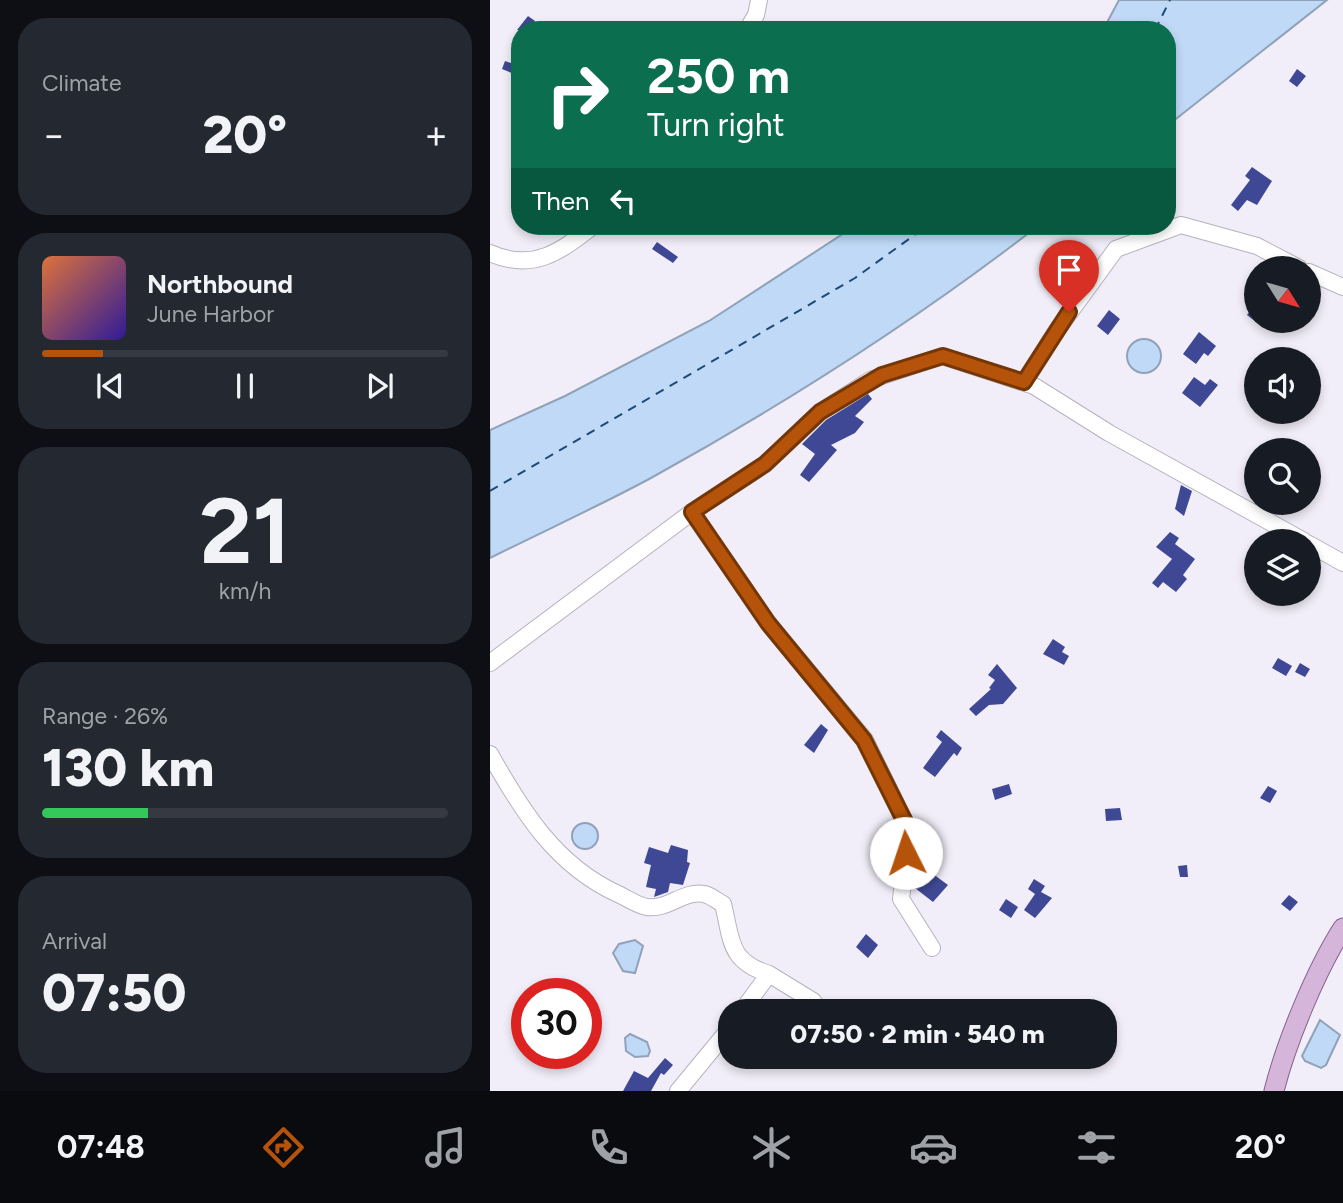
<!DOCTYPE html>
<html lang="en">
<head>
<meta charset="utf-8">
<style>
	body { margin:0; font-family:Figtree,sans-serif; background:#242831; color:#f1f3f6; height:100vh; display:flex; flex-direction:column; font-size:26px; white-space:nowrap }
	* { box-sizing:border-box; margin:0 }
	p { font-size:23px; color:#9ea1a6 }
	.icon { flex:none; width:38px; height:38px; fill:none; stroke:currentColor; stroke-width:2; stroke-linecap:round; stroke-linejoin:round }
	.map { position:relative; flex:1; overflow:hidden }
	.details { display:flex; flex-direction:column; gap:18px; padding:18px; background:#0d0f14; width:490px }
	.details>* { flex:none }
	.banner { position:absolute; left:21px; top:21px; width:665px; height:214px; border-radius:28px; box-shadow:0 4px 10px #0003; background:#0b6e4f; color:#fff; overflow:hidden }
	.needle { width:46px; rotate:127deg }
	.fabs { position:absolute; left:754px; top:256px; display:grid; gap:14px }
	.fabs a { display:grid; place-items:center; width:77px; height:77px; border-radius:50%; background:#171b24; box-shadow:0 4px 10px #0003; font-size:35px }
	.speed { position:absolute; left:21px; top:978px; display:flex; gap:14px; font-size:35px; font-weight:700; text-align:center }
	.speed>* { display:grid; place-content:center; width:91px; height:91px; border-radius:50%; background:#171b24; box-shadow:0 4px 10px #0003; line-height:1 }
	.speed .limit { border:10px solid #d22; background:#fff; color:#111 }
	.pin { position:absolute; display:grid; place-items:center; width:60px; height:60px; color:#fff; margin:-72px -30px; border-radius:50% 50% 50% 0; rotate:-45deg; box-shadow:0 0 7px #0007 }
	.pin .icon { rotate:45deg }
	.me { position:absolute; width:77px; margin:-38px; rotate:356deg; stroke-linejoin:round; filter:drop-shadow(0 0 5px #0008) }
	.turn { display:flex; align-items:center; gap:24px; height:147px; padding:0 21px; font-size:32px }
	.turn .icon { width:91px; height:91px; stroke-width:2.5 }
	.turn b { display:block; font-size:49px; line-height:60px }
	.then { display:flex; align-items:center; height:66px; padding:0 21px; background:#0003; gap:14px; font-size:26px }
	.big { font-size:52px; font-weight:800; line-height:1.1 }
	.details .card { flex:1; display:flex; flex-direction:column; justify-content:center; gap:10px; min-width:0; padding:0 24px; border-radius:28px; background:#242831 }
	.details .dial { align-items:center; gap:0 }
	.dial b { font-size:91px; line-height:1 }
	.song { display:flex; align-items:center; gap:21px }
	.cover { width:84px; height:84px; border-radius:10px; background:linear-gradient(135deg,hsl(20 70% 55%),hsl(250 70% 35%)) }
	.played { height:7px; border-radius:4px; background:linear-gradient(90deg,#b45309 15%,#363941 15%) }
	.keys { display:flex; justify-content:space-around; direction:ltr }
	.heat { display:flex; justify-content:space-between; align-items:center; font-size:38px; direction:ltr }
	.charge { height:10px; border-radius:5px; background:linear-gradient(90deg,#34c759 26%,#363941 0) }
	.trip { position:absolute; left:228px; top:999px; width:399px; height:70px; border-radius:28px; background:#171b24; box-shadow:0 4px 10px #0003; font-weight:800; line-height:70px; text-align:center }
	.tab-bar { display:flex; height:112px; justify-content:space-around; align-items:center; background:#090b0e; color:#9ea1a6 }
	.tab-bar .icon { width:49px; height:49px }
	.tab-bar .current { color:#b45309 }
	.tab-bar b { font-size:32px; color:#f1f3f6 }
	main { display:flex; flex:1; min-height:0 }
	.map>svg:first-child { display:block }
</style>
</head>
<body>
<main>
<section class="details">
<div class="card"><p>Climate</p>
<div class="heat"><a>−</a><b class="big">20°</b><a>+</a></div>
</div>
<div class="card">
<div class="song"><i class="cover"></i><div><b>Northbound</b><p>June Harbor</p></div></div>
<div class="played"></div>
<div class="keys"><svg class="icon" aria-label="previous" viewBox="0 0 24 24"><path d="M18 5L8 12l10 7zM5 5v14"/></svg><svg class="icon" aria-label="pause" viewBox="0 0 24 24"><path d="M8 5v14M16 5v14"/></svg><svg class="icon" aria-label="next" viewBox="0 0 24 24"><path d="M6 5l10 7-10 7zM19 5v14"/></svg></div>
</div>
<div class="card dial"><b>21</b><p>km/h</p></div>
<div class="card"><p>Range · 26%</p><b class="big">130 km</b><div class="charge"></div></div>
<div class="card"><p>Arrival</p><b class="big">07:50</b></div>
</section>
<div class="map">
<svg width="853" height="1091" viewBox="0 0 853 1091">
	<rect width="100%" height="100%" fill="#f1eef9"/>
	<path fill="#bfd9f7" stroke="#90a2b8" stroke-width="2" d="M629,0H837L677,126V30H613Z
		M365,226H548C429,318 293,405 161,478C109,506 54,531 0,558V430L75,396L219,321Z
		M637 356a17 17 0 1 1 34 0a17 17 0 1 1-34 0Z
		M82 836a13 13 0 1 1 26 0a13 13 0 1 1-26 0Z
		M145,940L153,946L145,973L133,971L123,953L129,944Z
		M830,1020L850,1035L836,1065L831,1068L815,1061L812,1056Z
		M140,1034L157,1042L160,1051L158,1056L145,1057L136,1051L135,1038Z"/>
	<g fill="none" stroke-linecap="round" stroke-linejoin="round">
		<path stroke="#1e4a79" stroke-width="2" stroke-dasharray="9 7" stroke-linecap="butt" d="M665,30L680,0
			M0,491L365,278L437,226"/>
	</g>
	<path fill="#3f4894" d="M38,16L45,21L38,30H27Z
		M15,61L27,65L24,74L12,69Z
		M807,69L816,76L807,87L799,81Z
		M762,167L782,181L767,205L757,200L748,211L741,205L760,180L755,176Z
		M167,242L188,257L183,263L162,249Z
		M766,302V322L757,315Z
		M619,310L630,319L618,335L607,326Z
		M709,332L726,346L718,356L714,353L706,364L693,354Z
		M704,377L715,385L720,379L728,385L710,407L692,393Z
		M378,394L382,399L365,416L374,422L365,433L341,445L347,450L319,482L310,475L325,454L312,444L336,420Z
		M691,485L702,491L694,516L685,509Z
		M680,532L689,538L685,544L705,559L693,575L697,579L686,592L673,582L668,588L662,583L682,559L666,547Z
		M563,639L575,647L572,652L579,656L574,665L553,654Z
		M788,658L802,666L796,676L782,668Z
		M810,663L820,669L815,677L805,672Z
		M507,664L527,688L513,704L499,705L486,716L479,709L501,689L499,688L505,680L498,675Z
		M331,724L338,730L324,753L314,745Z
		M451,730L472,748L467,756L464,753L445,777L433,768L452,742L446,737Z
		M519,784L522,794L505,800L502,789Z
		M778,786L787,791L780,803L770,798Z
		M630,808L632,820L616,821L615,809Z
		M181,845L198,850L197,862L200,863L193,885L180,883L178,892L164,897L166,889L156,887L161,865L154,863L159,847L178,853Z
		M697,865L698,877H690L688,866Z
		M443,874L458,885L443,902L425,888L432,880L436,883Z
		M544,879L555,886L551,892L562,898L545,918L534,910L545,894L538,889Z
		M799,895L808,902L800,911L791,904Z
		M516,899L528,907L521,918L509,910Z
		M376,934L388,945L378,958L366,947Z
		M175,1058L183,1065L174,1075L171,1073L161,1091H133L144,1071L158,1078Z"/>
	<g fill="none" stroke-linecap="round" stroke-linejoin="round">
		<defs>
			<path id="minor" d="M257,30L266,15L269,0
				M0,253C43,272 70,252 103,226
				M819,272L853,287
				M534,382L567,330L626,249L691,225L767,246L809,268
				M202,512L278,623L375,740L419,830L411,899L442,948
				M819,544L853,563
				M0,663L202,512L275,464L330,412L380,380L452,356L544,386L619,433L814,541
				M0,754C32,811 66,866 128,894C137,898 148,906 157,907C178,910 194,890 214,894C220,895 227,901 233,904C242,940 238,961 279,974
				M251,1012L279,974L323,1001L331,1012
				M356,1057V1058
				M188,1091L240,1028"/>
			<path id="major" d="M784,1091C796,1043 826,970 853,928"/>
		</defs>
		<use href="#minor" stroke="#b5b3bd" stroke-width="18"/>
		<use href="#major" stroke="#84618b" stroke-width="21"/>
		<use href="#minor" stroke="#fff" stroke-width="16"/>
		<use href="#major" stroke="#d6b5db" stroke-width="19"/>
	</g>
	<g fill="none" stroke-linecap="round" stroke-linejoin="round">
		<defs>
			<path id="route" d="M416,853L419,830L374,740L278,623L202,512L275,464L330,412L392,375L453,356L534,382L579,312"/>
		</defs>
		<use href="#route" stroke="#753606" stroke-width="18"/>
		<use href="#route" stroke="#b45309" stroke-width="12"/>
	</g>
</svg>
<div class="fabs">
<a><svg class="needle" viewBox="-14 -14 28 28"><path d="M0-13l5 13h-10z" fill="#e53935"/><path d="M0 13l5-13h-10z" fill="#9ea1a6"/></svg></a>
<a><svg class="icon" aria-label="sound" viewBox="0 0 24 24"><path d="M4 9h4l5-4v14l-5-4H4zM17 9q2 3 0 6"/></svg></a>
<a><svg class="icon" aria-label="search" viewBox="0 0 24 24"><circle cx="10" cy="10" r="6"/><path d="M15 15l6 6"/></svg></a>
<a><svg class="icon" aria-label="layers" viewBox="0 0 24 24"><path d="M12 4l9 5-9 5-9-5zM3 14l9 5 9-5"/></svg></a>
</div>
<div class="speed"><div class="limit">30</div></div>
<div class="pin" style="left:579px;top:312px;background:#d93025"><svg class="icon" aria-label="arrive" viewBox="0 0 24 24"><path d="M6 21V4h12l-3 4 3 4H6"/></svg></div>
<svg class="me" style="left:416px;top:853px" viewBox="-20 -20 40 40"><circle r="19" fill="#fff"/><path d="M0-13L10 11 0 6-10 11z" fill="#b45309"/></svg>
<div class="trip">07:50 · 2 min · 540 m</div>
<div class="banner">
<div class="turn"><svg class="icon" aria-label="right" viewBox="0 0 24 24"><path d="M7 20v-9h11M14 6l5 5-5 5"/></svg><div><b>250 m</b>Turn right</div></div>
<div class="then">Then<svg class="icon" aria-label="left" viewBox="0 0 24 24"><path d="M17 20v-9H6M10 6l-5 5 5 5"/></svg></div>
</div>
</div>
</main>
<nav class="tab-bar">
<b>07:48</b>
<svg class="icon current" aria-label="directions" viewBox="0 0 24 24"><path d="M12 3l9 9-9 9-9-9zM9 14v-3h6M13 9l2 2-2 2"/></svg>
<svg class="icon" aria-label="music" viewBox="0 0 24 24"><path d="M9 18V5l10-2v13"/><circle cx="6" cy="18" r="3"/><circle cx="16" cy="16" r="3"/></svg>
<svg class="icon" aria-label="phone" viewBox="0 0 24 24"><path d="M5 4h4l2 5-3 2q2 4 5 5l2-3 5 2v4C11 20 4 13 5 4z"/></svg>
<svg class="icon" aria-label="climate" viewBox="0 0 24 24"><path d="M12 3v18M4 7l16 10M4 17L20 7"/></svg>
<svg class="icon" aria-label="car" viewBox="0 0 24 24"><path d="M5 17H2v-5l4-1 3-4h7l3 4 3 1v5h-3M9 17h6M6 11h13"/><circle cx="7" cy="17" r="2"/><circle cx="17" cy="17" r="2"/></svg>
<svg class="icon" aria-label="filters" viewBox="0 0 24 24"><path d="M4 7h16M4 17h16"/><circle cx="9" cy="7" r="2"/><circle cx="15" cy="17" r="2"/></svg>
<b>20°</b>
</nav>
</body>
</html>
